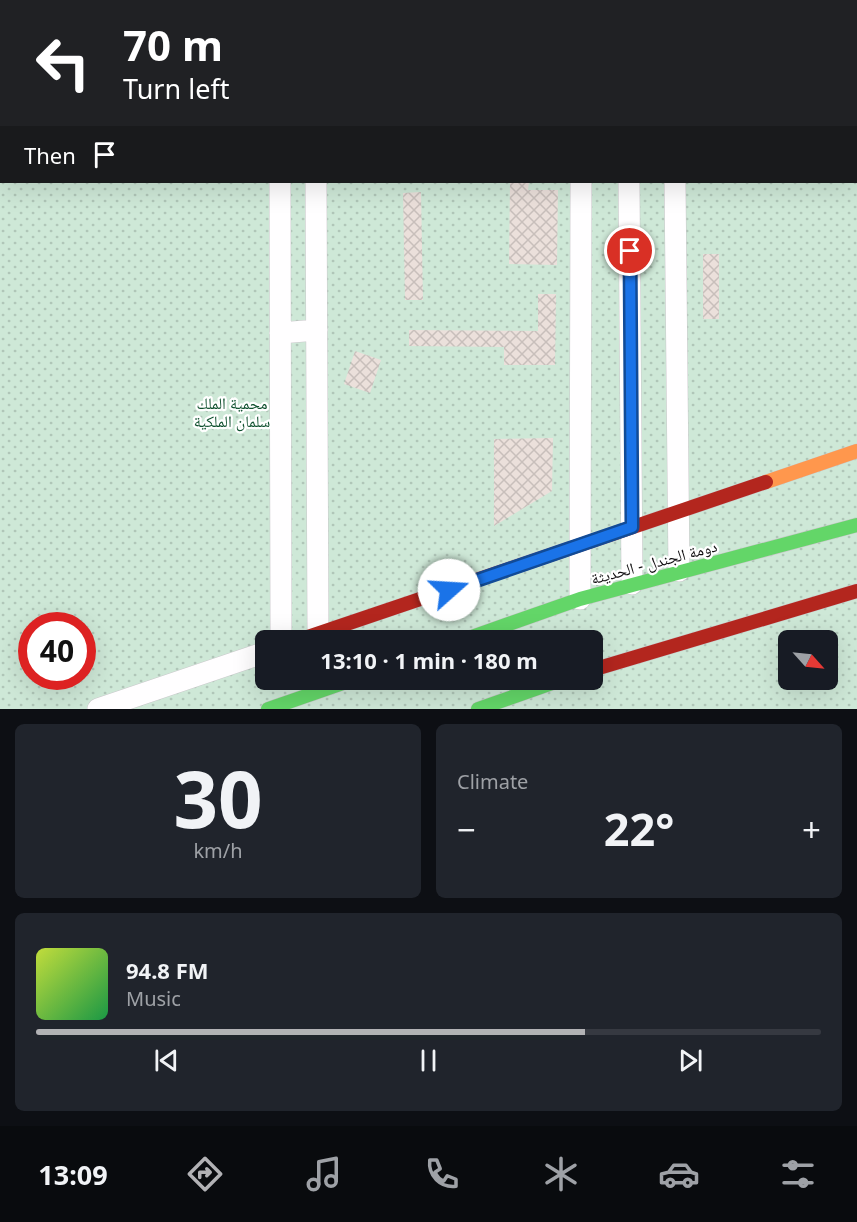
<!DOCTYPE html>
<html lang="en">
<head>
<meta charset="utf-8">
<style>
	body { margin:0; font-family:"Noto Sans","Noto Naskh Arabic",sans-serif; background:#20242c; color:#f1f3f6; height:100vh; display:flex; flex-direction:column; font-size:22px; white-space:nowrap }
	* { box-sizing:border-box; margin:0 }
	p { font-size:20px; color:#9ea1a6 }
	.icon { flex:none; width:33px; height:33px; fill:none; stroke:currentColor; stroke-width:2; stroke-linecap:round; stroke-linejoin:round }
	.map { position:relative; height:709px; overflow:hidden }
	.details { display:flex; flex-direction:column; gap:15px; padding:15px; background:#0d0f14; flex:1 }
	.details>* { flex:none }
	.guide { position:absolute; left:0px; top:0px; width:858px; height:183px; box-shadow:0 6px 24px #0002; background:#202124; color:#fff; overflow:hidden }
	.needle { width:39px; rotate:117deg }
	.buttons { position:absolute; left:778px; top:630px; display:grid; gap:12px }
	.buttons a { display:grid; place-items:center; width:60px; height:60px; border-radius:9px; background:#171b24; box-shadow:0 6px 24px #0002; font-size:30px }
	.speed { position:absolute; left:18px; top:612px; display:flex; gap:12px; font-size:30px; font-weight:700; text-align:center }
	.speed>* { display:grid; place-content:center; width:78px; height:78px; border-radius:50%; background:#171b24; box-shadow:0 6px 24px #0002; line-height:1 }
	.speed .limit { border:9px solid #d22; background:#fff; color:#111 }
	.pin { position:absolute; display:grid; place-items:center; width:51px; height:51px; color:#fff; margin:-26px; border:3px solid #fff; border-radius:50%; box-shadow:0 2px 6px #0007 }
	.me { position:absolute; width:66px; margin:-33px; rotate:71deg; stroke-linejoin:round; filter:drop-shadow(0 0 4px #0008) }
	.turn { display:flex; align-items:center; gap:21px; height:126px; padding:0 24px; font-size:27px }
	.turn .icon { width:78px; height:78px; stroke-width:2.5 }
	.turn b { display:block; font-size:42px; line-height:51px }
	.then { display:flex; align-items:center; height:57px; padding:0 24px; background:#0003; gap:12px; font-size:22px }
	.big { font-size:45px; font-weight:700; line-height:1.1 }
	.details .tile { flex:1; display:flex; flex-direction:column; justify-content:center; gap:9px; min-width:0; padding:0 21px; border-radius:9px; background:#20242c }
	.details .dial { align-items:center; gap:0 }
	.dial b { font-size:78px; line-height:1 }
	.song { display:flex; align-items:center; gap:18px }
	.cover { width:72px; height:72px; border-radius:9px; background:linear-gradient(135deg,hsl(70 70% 55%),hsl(140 70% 35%)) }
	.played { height:6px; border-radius:3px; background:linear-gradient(90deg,#b2b2b5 70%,#363941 70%) }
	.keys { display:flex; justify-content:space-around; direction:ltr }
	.heat { display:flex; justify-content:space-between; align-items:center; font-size:33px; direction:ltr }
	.details .tiles { flex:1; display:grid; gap:15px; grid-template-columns:1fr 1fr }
	.tile:last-child { grid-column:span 2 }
	.trip { position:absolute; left:255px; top:630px; width:348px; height:60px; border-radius:9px; background:#171b24; box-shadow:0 6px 24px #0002; font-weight:700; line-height:60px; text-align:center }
	.menu { display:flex; height:96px; justify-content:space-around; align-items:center; background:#090b0e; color:#9ea1a6 }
	.menu .icon { width:42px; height:42px }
	.menu .active { color:#b2b2b5 }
	.menu b { font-size:27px; color:#f1f3f6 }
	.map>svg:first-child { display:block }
</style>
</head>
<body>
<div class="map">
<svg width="857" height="709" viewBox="0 0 857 709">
	<defs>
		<pattern id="park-dots" width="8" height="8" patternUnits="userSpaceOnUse" patternTransform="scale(1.5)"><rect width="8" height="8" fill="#cee8d7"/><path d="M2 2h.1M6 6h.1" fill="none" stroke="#b0c6b8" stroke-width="1.8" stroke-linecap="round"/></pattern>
		<pattern id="building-cross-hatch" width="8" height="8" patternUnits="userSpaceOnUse" patternTransform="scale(1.5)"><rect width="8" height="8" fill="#ebe0db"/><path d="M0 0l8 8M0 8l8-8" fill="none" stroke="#c8bfbb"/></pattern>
	</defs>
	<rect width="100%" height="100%" fill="#fdfbfe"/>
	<path fill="url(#park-dots)" fill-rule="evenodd" d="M0,0H857V709H0ZM2,2H856V182H2ZM32,626H82V676H32ZM266,640H592V680H266ZM789,640H828V680H789Z"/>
	<path fill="url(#building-cross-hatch)" d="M510,182H529L528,190H558L557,265L509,264Z
		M421,192L423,300H405L403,193Z
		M703,254H719V319H703Z
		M538,294H556L555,365H504V347L409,346V330L538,331Z
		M355,351L381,360L370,393L344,384Z
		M553,438L552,491L494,526V439Z"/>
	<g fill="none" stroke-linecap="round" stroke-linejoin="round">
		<defs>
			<path id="street" d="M279,0V2
				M315,0V2
				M628,0V2
				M674,0V2
				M582,2V0
				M280,182L281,640
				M316,182L318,634
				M629,182L632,584
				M675,182L679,571
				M280,333L317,330
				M580,599L581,182
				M98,709L266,652"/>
			<path id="fast" d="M463,640L580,599L857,525
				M268,709L352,680
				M478,709L561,680"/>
			<path id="slow" d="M766,482L857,451"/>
			<path id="jam" d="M299,640L766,482
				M592,670L857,591"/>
		</defs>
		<use href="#street" stroke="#cac8cb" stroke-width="22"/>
		<use href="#fast" stroke="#cac8cb" stroke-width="15"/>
		<use href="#slow" stroke="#cac8cb" stroke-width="15"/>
		<use href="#jam" stroke="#cac8cb" stroke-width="15"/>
		<use href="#street" stroke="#fffeff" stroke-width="21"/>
		<use href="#fast" stroke="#63d668" stroke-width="14"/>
		<use href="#slow" stroke="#ff974d" stroke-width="14"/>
		<use href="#jam" stroke="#b3261e" stroke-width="14"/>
	</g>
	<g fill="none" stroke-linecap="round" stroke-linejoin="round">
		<defs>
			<path id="route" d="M449,590L632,527L630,251"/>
		</defs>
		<use href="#route" stroke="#114b97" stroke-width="15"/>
		<use href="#route" stroke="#1a73e8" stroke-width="10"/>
	</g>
	<g text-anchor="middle" stroke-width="4.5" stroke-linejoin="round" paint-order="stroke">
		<g font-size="16" fill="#10512f" stroke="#fff">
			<text x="232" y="409">محمية الملك<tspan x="232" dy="18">سلمان الملكية</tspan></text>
		</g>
		<g font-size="16" fill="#121012" stroke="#fff">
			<text transform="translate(654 562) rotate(-15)" y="6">دومة الجندل - الحديثة</text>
		</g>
	</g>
</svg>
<div class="buttons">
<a><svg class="needle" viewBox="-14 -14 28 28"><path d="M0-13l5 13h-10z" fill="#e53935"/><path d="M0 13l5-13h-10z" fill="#9ea1a6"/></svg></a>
</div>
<div class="speed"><div class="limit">40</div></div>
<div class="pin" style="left:630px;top:251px;background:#d93025"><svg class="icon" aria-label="arrive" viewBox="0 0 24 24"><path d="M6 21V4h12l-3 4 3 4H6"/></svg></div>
<svg class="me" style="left:449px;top:590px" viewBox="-20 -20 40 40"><circle r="19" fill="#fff"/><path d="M0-13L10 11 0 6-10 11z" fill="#1a73e8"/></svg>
<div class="trip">13:10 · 1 min · 180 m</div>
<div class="guide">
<div class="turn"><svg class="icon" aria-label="left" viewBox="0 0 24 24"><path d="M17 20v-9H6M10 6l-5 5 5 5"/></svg><div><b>70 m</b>Turn left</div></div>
<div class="then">Then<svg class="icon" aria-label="arrive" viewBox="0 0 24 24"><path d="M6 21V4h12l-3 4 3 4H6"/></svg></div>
</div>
</div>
<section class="details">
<div class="tiles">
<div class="tile dial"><b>30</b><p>km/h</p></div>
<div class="tile"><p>Climate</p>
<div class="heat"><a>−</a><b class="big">22°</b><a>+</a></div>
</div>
<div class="tile">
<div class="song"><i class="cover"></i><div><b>94.8 FM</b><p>Music</p></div></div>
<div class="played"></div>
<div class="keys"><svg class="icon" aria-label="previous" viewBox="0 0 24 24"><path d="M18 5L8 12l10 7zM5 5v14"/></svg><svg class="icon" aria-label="pause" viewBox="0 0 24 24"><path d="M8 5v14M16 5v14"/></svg><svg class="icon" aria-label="next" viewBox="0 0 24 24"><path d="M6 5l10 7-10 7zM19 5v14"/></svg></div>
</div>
</div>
</section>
<nav class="menu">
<b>13:09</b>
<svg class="icon active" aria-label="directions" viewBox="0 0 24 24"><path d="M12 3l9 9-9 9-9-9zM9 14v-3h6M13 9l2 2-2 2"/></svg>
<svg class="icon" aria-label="music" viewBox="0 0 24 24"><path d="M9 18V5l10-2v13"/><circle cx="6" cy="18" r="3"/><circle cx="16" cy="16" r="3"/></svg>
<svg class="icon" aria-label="phone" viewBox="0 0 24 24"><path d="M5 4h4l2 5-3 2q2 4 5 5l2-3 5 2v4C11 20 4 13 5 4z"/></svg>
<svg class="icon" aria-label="climate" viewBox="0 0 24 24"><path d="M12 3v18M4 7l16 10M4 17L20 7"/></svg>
<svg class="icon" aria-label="car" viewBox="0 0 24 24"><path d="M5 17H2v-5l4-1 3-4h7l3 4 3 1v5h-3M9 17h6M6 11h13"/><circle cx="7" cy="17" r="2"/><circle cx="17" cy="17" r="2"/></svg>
<svg class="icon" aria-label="filters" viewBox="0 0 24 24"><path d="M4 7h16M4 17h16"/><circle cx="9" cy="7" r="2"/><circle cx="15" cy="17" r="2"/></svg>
</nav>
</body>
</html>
